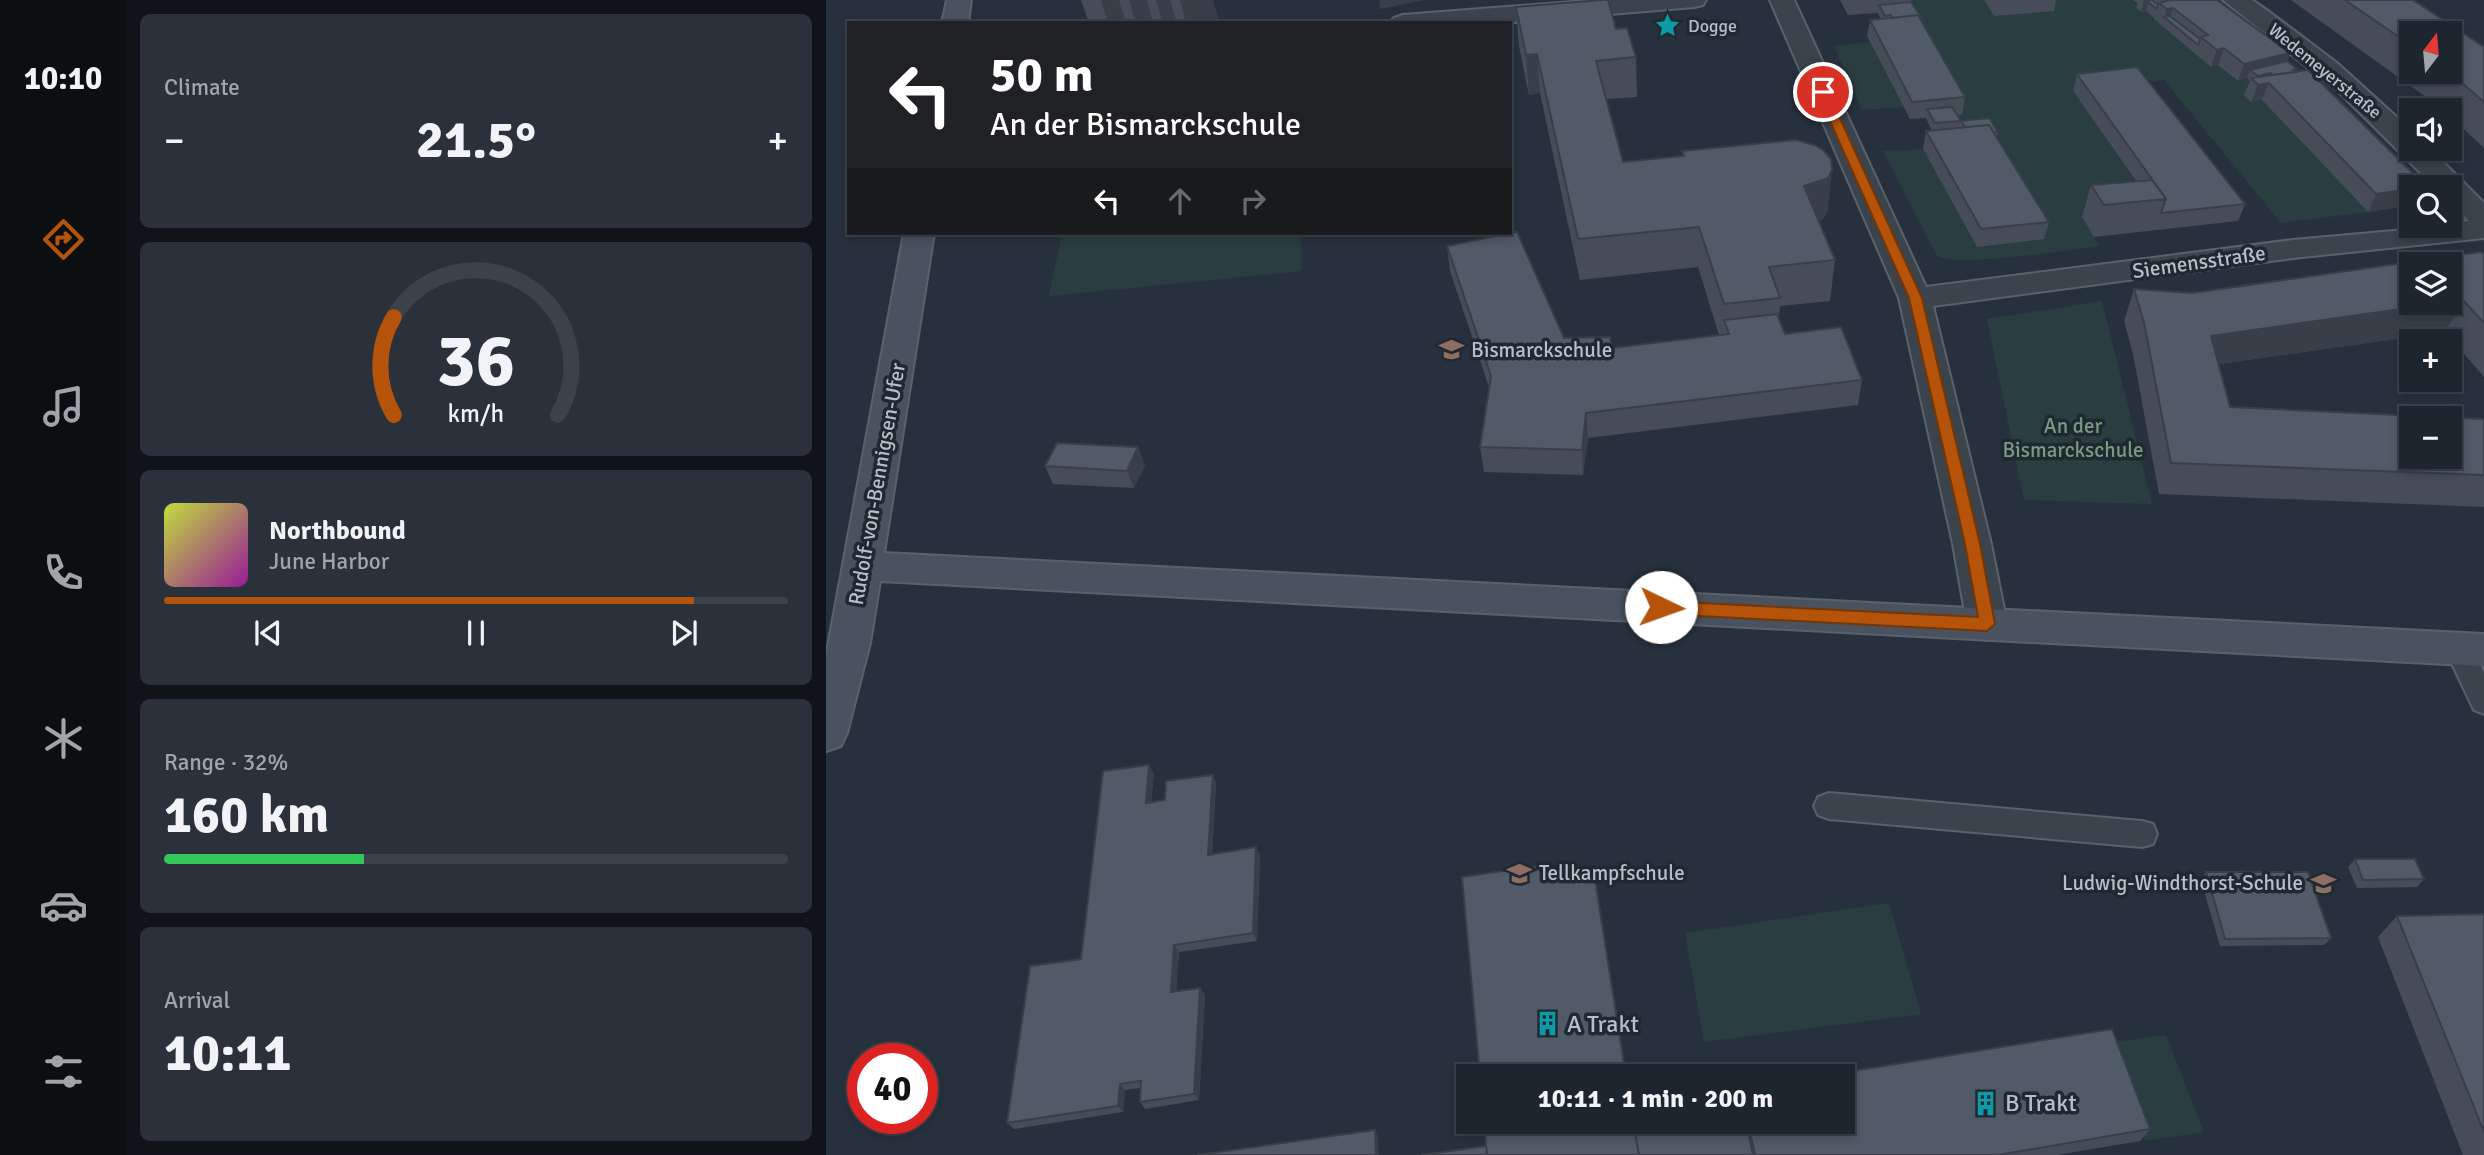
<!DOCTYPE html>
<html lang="en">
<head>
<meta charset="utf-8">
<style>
	body { margin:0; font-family:Signika,sans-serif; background:#2a313a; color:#f1f3f6; height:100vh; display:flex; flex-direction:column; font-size:26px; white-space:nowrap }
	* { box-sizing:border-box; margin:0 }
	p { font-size:23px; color:#a0a5aa }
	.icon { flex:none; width:38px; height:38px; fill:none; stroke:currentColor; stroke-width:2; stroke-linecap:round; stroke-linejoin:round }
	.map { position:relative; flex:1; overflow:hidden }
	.panel { display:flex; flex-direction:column; gap:14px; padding:14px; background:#101419; width:700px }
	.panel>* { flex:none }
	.top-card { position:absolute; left:21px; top:21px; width:665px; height:214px; border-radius:0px; box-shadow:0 4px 10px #0003,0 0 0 2px #3b424a; background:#202124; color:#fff; overflow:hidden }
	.needle { width:46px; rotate:16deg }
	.buttons { position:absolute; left:1573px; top:21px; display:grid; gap:14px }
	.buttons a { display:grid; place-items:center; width:63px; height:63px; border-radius:0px; background:#1d252e; box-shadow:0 4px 10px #0003,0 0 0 2px #3b424a; font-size:35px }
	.speed { position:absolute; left:21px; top:1043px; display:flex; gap:14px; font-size:35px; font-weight:700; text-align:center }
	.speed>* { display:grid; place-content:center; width:91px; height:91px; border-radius:50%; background:#1d252e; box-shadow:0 4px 10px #0003,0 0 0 2px #3b424a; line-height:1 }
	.speed .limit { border:10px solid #d22; background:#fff; color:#111 }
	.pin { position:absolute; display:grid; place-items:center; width:60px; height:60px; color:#fff; margin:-30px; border:4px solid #fff; border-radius:50%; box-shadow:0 2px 7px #0007 }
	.me { position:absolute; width:77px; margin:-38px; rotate:93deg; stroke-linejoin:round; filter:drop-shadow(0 0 5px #0008) }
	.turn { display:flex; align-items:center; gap:24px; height:147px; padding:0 28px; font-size:32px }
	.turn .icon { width:91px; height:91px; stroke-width:2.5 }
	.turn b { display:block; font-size:49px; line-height:60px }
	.lanes { display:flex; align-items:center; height:66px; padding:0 28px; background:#0003; justify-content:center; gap:35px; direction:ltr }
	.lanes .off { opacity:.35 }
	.big { font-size:52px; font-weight:700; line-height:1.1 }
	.panel .widget { flex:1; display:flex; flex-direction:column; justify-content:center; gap:10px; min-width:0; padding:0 24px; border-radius:10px; background:#2a313a }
	.panel .dial { align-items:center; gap:0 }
	.dial svg { height:182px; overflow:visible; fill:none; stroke:#3b424a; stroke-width:7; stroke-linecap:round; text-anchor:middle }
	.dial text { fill:#f1f3f6; stroke:none }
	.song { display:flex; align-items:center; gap:21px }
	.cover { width:84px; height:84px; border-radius:10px; background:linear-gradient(135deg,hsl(70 70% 55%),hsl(300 70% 35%)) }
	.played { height:7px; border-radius:4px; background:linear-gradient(90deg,#b45309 85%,#3b424a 85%) }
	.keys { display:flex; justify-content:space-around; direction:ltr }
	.heat { display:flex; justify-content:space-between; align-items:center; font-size:38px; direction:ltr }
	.charge { height:10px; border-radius:5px; background:linear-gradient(90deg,#34c759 32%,#3b424a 0) }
	.trip { position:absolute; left:630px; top:1064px; width:399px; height:70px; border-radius:0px; background:#1d252e; box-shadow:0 4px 10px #0003,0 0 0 2px #3b424a; font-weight:700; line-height:70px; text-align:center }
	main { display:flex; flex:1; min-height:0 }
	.tabs { display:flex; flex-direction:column; width:126px; justify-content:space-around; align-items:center; background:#0c0f12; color:#a0a5aa }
	.tabs .icon { width:49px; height:49px }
	.tabs .active { color:#b45309 }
	.tabs b { font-size:32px; color:#f1f3f6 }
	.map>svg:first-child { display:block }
</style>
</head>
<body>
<main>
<nav class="tabs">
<b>10:10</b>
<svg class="icon active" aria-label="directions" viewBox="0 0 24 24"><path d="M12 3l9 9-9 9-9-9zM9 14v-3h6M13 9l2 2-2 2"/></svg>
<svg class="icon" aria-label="music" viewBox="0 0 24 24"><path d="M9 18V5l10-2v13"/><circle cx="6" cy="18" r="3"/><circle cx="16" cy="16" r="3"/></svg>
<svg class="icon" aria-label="phone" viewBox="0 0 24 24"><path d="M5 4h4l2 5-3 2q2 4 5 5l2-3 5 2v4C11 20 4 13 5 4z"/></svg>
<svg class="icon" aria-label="climate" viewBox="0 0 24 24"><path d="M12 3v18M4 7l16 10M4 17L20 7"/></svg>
<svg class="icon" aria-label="car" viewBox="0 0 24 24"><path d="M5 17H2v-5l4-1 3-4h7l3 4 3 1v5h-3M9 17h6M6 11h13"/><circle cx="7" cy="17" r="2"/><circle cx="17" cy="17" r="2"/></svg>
<svg class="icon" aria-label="filters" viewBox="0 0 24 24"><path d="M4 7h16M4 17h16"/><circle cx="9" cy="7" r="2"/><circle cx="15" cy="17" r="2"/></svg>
</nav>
<section class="panel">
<div class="widget"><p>Climate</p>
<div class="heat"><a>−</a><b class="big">21.5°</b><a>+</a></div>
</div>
<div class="widget dial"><svg viewBox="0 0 100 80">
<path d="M14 69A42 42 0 1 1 86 69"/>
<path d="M14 69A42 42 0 0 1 14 26" stroke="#b45309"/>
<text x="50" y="56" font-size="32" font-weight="700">36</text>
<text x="50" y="72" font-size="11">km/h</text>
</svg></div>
<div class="widget">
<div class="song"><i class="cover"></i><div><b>Northbound</b><p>June Harbor</p></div></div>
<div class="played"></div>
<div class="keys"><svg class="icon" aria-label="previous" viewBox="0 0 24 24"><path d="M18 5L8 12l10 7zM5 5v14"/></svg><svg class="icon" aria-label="pause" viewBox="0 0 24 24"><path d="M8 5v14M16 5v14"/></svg><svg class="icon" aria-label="next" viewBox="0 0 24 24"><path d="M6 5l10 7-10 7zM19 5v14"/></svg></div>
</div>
<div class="widget"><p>Range · 32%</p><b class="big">160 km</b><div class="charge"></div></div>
<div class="widget"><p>Arrival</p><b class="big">10:11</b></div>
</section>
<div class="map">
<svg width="1658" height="1155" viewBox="0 0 1658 1155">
	<rect width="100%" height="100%" fill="#27313d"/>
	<path fill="#2a3e3f" d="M1078,0H1307L1315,7L1311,9L1315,12L1320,11L1385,67L1392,65L1412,81L1421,79L1429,85L1425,102L1436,100L1542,212L1455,223L1338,80L1247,91L1332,213L1257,217L1273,246C1241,250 1135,268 1111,256L1057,151L1097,149L1151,247L1133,130Z
		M1044,42L1078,107L1036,110L1008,46Z
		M236,233H475V271L223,296Z
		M1276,301L1326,504L1198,500L1161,319Z
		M1063,903L1095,1014L878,1042L859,933Z
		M1340,1035L1378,1132L1319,1141L1283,1043Z"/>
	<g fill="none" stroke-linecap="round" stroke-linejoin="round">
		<defs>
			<path id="lane" d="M1633,638L1643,641L1658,673V714L1648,710L1619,649L1623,641Z
				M1003,793L1316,821L1327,824L1331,834L1327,844L1316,847L1003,819L992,815L988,806L992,797Z"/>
			<path id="street" d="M773,0H880L877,5L868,7L676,23H564L568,18L577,15Z
				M944,0H968L1100,287L1467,240L1624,226V223L1643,221L1624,202V187H1609L1514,93L1397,0H1426L1442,11L1511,63L1586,131V149H1604L1658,203V238L1467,258L1107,306L1165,544L1181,624L1175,635L1161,640L1147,635L1141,624L1127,544L1073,298Z"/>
			<path id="secondary" d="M121,0H145L142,23H116Z
				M78,233H108L58,553L1658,634V666L54,581L44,643L21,733L15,746L0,751V657Z"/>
		</defs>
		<use href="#lane" stroke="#59616b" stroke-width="4"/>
		<use href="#street" stroke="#59616b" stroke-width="4"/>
		<use href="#secondary" stroke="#59616b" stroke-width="4"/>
		<use href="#lane" fill="#3b434d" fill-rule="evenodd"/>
		<use href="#street" fill="#3b434d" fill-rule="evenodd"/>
		<use href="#secondary" fill="#4a5260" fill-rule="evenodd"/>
	</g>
	<path fill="#464d59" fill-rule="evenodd" d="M255,0H387L393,23H263Z
		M1014,0H1085V2L1099,23L1098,26L1139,97L1136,115H1131L1135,121L1172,132L1171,138L1223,222L1218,239L1151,247L1097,149L1100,131H1106L1100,118L1084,119L1041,36L1044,20L1055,19L1052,13L1022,15Z
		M1158,0H1230L1228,11L1168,16Z
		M1307,0H1391L1464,53L1461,61L1470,72L1586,187V205L1542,212L1436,100L1425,102L1418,95L1424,81L1421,78L1412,81L1392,65L1385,67L1328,19V18L1320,11L1315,12L1310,8L1312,4Z
		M1465,0H1587L1658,47V148L1624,116V110H1618ZM1586,33L1624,72H1586Z
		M690,7L790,29L810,57L811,97L780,99L797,162L856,156V151L1002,210L997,219L992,220L1009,260L1004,301L954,306L953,318L959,334L1036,380L1032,405L762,438L757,475L658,472L654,447L663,387L624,271L621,246L738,338L786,348L893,335L872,267L754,280L714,93L703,95L693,46Z
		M1251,74L1419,204L1412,221L1268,237L1256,217L1265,185L1310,181L1247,91Z
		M1658,254V377L1619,332L1393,364L1404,407L1658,419V507L1333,494L1307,354L1298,321L1308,289L1366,293Z
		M312,447L319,465L308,488L227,484L219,466Z
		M328,773L325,802L339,800L390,783L386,854L434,855L431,941L353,952L350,991L374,988L379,995L373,1100L319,1109L314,1102L315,1088L299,1090L297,1112L188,1129L181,1123L255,959Z
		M1529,859L1598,879L1591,887L1531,888L1522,867Z
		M1380,872L1505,938L1498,945L1394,946L1375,880Z
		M1658,914V1155H1637L1552,937L1571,916Z
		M658,1122H1017L1324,1129L1314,1141L1231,1155H595L660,1146Z"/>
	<path fill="#393f48" d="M275,0H293L300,23H282Z
		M303,0H321L327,23H310Z
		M330,0H344L351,23H337Z
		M354,0H387L393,23H360Z
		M553,0H599L554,9Z
		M1318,0H1323L1320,11L1315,12Z
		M1347,8L1343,21L1338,17L1336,26L1341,9Z
		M1398,48L1392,65L1385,67L1391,50Z
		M1464,53L1458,70L1445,73L1442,81L1424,70L1421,78L1412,81L1418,64Z
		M711,54L714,93L703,95L700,55Z
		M1443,83L1436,100L1425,102L1432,85Z
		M1006,170L1002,210L997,219L974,227L978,186Z
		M1586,189V205L1542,212L1550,194Z
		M1637,300L1619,332L1373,367L1385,336L1617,303H1624V302Z
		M760,413L762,438L757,475L756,450Z
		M312,447L319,465L308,488L301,471Z
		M323,765L328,773L324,811L320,803Z
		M387,775L390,783L386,862L382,855Z
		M430,847L434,855L431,941L427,933Z
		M348,945L353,952L350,999L345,992Z
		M374,988L379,995L373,1100L368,1094Z
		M294,1084L299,1090L297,1112L292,1106Z
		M549,1130L552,1136L553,1155H550Z"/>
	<path fill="#515a67" stroke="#393f48" stroke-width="2" fill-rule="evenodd" d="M776,0H782L790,29L801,28L810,57L770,61L797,162L858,156L856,151L970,140L988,145L997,150L1005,159L1006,170L1002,178L978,186L1009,260L943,267L954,298L898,304L873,227L752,239L711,54L700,55L690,7Z
		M1323,0H1326L1332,5L1331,9L1322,2Z
		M1339,0H1391L1464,53L1418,64L1398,48L1391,50L1375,37L1382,35L1347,8L1341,9L1333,3L1341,1Z
		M1519,0H1587L1658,47V102L1623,72L1624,33H1586V46Z
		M1085,2L1099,23H1097L1092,15L1067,18L1065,15L1059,16L1053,5Z
		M1092,15L1139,97L1086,102L1044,20Z
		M1344,16L1374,39L1372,45L1338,17Z
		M1461,61L1471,69L1467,70L1470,72L1447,75L1445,73L1432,76L1424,70Z
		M1311,67L1419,204L1335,213L1340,199L1251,74Z
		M1482,70L1601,187H1586V189L1550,194L1443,83L1432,85L1425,78Z
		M1126,107L1135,121L1163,118L1172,132H1168L1163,125L1139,127L1135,121L1109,123L1101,109Z
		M1163,125L1223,222L1155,229L1100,131Z
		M1326,180L1340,199L1278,205L1265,185Z
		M691,232L738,338L784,337L786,348L903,334L898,320L951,314L959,334L1015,327L1036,380L760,413L756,450L654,447L665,376L621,246Z
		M1655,252L1658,254V323L1637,300L1624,302V264H1586V303H1617L1385,336L1404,407L1658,419V475L1345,463L1318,323L1308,289L1366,293ZM1586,418H1624V457H1586Z
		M231,443L312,447L301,471L219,466Z
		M323,765L320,803L339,800L340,781L387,775L382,855L430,847L427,933L348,945L345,992L374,988L368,1094L314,1102L315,1081L294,1084L292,1106L181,1123L204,966L255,959L277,771Z
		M1529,859H1589L1598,879L1537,880Z
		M723,864L724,873L767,867L800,1076H654L636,877Z
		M1380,872H1482L1505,938L1399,939Z
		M1658,914V1132L1571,916Z
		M1286,1029L1324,1129L1172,1155H929L922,1122H1017V1076H996Z
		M658,1122H807L813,1155H661Z
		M807,1122H920L927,1155H813Z
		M549,1130L550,1155H371Z
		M660,1146L661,1155H595Z"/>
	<path fill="#b45309" stroke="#753606" stroke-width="2" d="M997,88L1002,92L1096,298L1154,544L1169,624L1161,631L835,614L827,607L835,601L1152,617L1139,544L1083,298L991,92Z"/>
	<defs>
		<symbol id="sight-bare" viewBox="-9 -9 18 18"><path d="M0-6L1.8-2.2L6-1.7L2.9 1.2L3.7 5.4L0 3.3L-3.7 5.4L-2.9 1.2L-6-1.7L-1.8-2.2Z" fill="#0f9aa8" stroke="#202832" stroke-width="2.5" paint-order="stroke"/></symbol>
		<symbol id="school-bare" viewBox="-9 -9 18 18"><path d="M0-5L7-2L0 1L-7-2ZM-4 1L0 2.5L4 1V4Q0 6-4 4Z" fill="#8d6e63" stroke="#202832" stroke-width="2.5" paint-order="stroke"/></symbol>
		<symbol id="building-bare" viewBox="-9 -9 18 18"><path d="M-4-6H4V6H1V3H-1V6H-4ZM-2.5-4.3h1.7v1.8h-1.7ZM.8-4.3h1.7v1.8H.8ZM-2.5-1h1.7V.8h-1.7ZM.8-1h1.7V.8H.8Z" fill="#0f9aa8" stroke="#202832" stroke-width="2.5" paint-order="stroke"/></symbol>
	</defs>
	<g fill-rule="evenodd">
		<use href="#sight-bare" x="824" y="8" width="35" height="35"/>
		<use href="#school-bare" x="608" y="332" width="35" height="35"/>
		<use href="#school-bare" x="676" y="856" width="35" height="35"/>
		<use href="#school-bare" x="1480" y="866" width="35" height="35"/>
		<use href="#building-bare" x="704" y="1006" width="35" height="35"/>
		<use href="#building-bare" x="1142" y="1086" width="35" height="35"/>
	</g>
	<g text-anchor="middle" stroke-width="7" stroke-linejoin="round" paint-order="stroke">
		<g font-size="18" fill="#b7bec8" stroke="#202832" text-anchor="start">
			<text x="862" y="32">Dogge</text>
		</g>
		<g font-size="18" fill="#b7bec8" stroke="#202832">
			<text transform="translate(1499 71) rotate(39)" y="6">Wedemeyerstraße</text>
		</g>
		<g font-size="21" fill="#b7bec8" stroke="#202832">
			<text transform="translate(1373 262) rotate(-8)" y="7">Siemensstraße</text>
			<text transform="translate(51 484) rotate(-80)" y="7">Rudolf-von-Bennigsen-Ufer</text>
		</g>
		<g font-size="21" fill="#b7bec8" stroke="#202832" text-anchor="start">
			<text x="645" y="357">Bismarckschule</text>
			<text x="713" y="880">Tellkampfschule</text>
			<text x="1477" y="890" text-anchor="end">Ludwig-Windthorst-Schule</text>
		</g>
		<g font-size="21" fill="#789b80" stroke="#202832">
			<text x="1247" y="433">An der<tspan x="1247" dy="24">Bismarckschule</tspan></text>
		</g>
		<g font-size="24" fill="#b7bec8" stroke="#202832" text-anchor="start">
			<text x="741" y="1032">A Trakt</text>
			<text x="1179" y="1111">B Trakt</text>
		</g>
	</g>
</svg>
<div class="buttons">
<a><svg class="needle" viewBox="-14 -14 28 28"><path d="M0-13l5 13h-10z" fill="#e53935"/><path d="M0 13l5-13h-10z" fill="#a0a5aa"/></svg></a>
<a><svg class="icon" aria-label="sound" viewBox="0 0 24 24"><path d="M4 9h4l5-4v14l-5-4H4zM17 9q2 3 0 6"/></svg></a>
<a><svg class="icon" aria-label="search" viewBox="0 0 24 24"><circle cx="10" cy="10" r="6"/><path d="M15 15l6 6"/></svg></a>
<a><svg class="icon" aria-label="layers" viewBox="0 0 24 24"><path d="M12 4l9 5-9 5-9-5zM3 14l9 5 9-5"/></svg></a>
<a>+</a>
<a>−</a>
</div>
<div class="speed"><div class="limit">40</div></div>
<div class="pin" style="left:997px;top:92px;background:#d93025"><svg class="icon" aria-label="arrive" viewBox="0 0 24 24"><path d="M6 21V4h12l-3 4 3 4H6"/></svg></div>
<svg class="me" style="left:835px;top:607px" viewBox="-20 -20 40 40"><circle r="19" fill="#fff"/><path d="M0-13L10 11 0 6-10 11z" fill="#b45309"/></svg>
<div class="trip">10:11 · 1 min · 200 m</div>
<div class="top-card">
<div class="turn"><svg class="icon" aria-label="left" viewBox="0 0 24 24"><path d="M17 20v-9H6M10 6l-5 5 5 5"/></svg><div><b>50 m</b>An der Bismarckschule</div></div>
<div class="lanes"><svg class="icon" aria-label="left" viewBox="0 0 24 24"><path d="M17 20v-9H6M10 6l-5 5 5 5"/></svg><svg class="icon off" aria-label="ahead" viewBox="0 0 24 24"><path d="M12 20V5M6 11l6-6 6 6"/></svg><svg class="icon off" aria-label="right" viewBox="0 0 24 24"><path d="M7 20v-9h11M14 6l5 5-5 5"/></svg></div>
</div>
</div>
</main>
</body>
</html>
